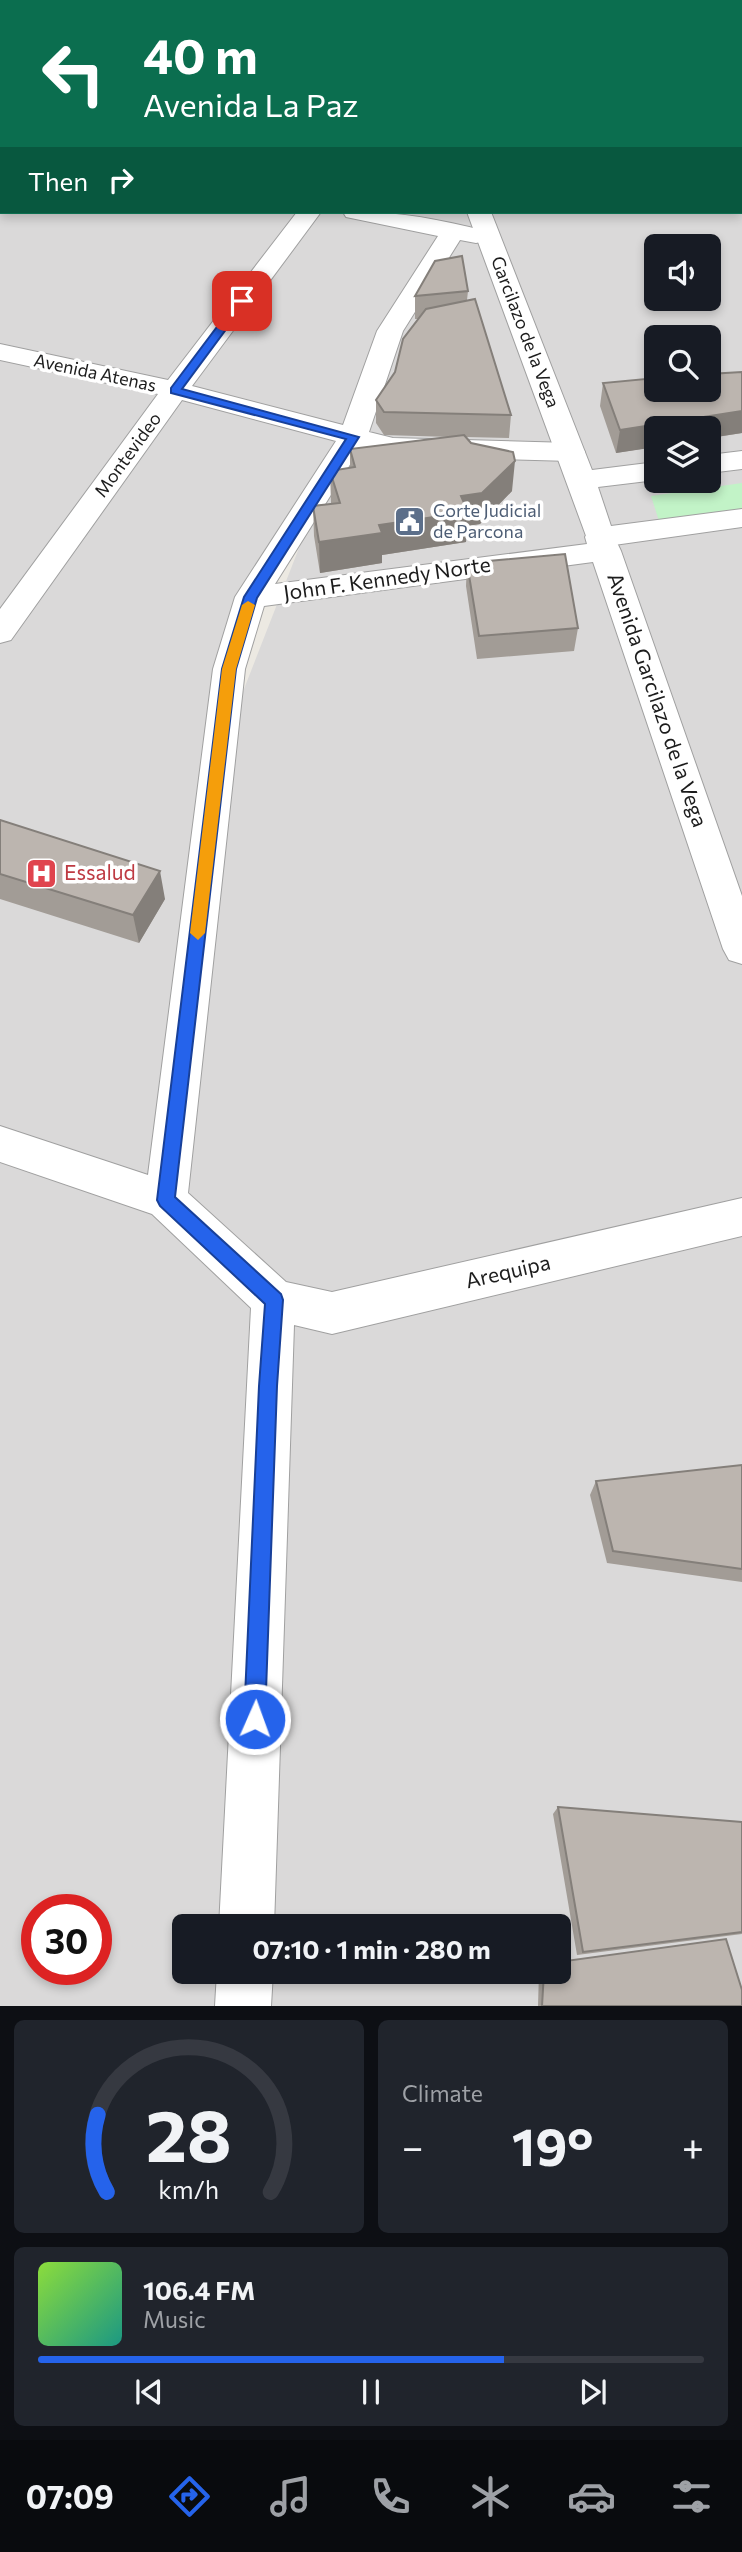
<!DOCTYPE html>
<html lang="en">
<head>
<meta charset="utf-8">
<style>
	body { margin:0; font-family:Commissioner,sans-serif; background:#20242c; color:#f1f3f6; height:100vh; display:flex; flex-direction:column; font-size:26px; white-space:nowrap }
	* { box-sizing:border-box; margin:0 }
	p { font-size:23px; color:#9ea1a6 }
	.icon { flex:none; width:38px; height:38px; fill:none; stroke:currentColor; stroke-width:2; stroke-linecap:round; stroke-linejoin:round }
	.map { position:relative; height:2006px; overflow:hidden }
	.drawer { display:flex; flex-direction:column; gap:14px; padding:14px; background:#0d0f14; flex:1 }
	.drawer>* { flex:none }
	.top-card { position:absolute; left:0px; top:0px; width:742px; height:214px; box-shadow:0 4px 10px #0003; background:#0b6e4f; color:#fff; overflow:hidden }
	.buttons { position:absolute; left:644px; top:234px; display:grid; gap:14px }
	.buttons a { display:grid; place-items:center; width:77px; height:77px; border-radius:10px; background:#171b24; box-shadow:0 4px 10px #0003; font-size:35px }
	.speed { position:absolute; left:21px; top:1894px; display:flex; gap:14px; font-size:35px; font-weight:700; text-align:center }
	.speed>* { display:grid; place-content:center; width:91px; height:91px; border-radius:50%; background:#171b24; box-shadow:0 4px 10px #0003; line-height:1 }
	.speed .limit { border:10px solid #d22; background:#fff; color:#111 }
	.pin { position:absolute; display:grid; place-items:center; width:60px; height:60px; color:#fff; margin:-30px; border-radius:14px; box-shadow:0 4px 10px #0006 }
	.me { position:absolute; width:77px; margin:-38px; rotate:2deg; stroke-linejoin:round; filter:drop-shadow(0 0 5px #0008) }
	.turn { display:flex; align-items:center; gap:24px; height:147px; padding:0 28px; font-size:32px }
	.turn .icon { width:91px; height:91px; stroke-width:2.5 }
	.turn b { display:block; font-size:49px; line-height:60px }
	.then { display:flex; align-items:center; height:66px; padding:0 28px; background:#0003; gap:14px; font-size:26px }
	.big { font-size:52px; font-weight:700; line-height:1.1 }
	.drawer .tile { flex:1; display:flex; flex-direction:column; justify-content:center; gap:10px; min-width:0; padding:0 24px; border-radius:10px; background:#20242c }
	.drawer .dial { align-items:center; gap:0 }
	.dial svg { height:182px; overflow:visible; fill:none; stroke:#363941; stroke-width:7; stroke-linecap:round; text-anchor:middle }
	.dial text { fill:#f1f3f6; stroke:none }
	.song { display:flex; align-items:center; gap:21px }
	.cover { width:84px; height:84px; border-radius:10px; background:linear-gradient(135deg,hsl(90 70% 55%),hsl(170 70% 35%)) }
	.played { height:7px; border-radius:4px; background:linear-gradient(90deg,#2563eb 70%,#363941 70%) }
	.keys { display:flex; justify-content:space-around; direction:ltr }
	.heat { display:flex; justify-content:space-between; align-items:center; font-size:38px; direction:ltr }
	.drawer .tiles { flex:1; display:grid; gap:14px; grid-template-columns:1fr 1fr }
	.tile:last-child { grid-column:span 2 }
	.trip { position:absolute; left:172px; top:1914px; width:399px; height:70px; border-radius:10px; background:#171b24; box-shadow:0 4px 10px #0003; font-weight:700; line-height:70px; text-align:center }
	.menu { display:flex; height:112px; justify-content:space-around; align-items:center; background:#090b0e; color:#9ea1a6 }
	.menu .icon { width:49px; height:49px }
	.menu .current { color:#2563eb }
	.menu b { font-size:32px; color:#f1f3f6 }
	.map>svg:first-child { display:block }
</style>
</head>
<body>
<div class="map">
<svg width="742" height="2006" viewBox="0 0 742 2006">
	<rect width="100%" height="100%" fill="#ece9e2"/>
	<path fill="#dad9d9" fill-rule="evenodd" d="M0,0L388,2H2V212H740V2L413,0H742V2006H0ZM656,247H709V299H656ZM656,338H709V390H656ZM656,429H709V481H656ZM315,507L235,712L251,597ZM37,1909H96V1969H37ZM184,1927H558V1972H184Z"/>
	<path fill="#c2f3c7" d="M742,483V509L659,521L651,496Z"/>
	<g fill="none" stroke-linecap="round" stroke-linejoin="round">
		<defs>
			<path id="minor" d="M69,0H98L99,2H70Z
				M680,0H700L701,2H681Z
				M740,60H742V76L740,75Z
				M740,124H742V138H740Z
				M0,137H2V152L0,151Z
				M297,212H321L192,386L343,425L377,331L438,236L346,217L343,212C391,210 439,219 485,231L488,236L485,241L476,243L460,240L403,331L369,432L393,438L571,443L581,446L585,452L581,458L571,461L393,456L361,447L275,584L587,544L585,537L589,530L600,527L611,530L621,551L742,896V964L729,960L723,949L593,562L264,606L245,669L188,1193L286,1282L332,1292L742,1198V1236L332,1334L294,1325L274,1927H219L251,1308L152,1214L0,1162V1126L148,1175L213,669L235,597L336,441L182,400L11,640L0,643V609L158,394L0,360V344L168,380Z
				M217,1972H273L271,2006H215Z"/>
			<path id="tertiary" d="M396,0H416V2H396Z
				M467,212H491L592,470L656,462V480L598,487L611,526L742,509V527L600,547L589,544Z
				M742,451V469L709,473V455Z"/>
		</defs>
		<use href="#minor" stroke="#a0a0a0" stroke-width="2"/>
		<use href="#tertiary" stroke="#a0a0a0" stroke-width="2"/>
		<use href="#minor" fill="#fff" fill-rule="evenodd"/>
		<use href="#tertiary" fill="#fff" fill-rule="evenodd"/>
	</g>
	<path fill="#a29c96" d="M468,291L467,300L511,415L509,438L466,437L512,491L480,524L467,526L466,542L382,555V563L320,573L314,536L313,506L331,504L330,471L350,468V449L451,437L384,435L376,423V400L395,372L419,319H415V296Z
		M742,372V433L616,453L600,406L603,383Z
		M467,563L578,628L574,651L477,659L466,586Z
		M0,820L165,899L139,943L0,899Z
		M742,1465V1582L607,1563L590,1495L596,1481Z
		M558,1807L742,1822V1934L577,1955L553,1814Z
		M539,1972H558L742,2006H538Z"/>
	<path fill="#847f7a" d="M742,411V433L709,438V429H656V447L616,453L620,430Z
		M515,461L512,491L480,524L467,526L466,542L382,555V563L320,573L319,542L379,525L461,496Z
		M160,871L165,899L139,943L133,915Z"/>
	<path fill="#bcb5af" stroke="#847f7a" stroke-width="2" d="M462,256L468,291L415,296L435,261Z
		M475,299L511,415L384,412L376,400L395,372L403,339L426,309Z
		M742,372V411L620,430L603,383L656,378V390H709V374Z
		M464,435L471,443L513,452L515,461L482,493L461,496L468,512L379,525L382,533L319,542L313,506L340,503L330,471L355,467L350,449Z
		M565,554L578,628L479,636L467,563Z
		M0,820L160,871L133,915L0,874Z
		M742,1465V1569L613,1551L596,1481Z
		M558,1807L742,1822V1932L583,1952Z
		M726,1939L742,1990V2006H542L544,1972H558V1962Z"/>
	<path fill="#2563eb" stroke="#184099" stroke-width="2" d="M242,298L247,301L182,389L359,437L257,598L236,669L175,1197L281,1294L283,1300L277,1386L265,1719L262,1726L255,1729L247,1726L244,1719L259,1386L265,1304L160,1206L157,1200L222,669L244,597L346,439L171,393V388L238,299Z"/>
	<path fill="#f59e0b" d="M248,601L255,605L236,669L205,933L198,940L190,933L222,669L242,605Z"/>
	<defs>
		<symbol id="civic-square" viewBox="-11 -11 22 22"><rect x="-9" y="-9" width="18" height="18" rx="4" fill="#5c6f8a" stroke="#fff"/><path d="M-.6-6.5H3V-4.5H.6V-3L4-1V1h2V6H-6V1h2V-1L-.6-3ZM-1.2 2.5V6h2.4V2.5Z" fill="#fff"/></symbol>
		<symbol id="hospital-square" viewBox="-11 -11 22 22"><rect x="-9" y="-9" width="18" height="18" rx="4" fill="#e0444e" stroke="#fff"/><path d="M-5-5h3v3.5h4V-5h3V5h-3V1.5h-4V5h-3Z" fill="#fff"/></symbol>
	</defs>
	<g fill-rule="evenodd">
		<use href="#civic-square" x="392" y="504" width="35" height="35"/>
		<use href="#hospital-square" x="24" y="856" width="35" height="35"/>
	</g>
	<g text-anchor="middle" stroke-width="7" stroke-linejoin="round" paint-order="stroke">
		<g font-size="18" fill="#1c1c1c" stroke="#fff">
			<text transform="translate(525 332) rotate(69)" y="6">Garcilazo de la Vega</text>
			<text transform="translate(95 373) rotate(12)" y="6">Avenida Atenas</text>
			<text transform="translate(128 455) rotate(-54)" y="6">Montevideo</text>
		</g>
		<g font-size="18" fill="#4e5e75" stroke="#fff" text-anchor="start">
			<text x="433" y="517">Corte Judicial<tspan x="433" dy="21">de Parcona</tspan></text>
		</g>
		<g font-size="21" fill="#1c1c1c" stroke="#fff">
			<text transform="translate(387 579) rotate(-8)" y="7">John F. Kennedy Norte</text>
			<text transform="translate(657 700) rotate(71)" y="7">Avenida Garcilazo de la Vega</text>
			<text transform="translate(508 1272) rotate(-13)" y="7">Arequipa</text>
		</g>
		<g font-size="21" fill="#be3a42" stroke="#fff" text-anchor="start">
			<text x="64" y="880">Essalud</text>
		</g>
	</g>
</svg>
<div class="buttons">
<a><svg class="icon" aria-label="sound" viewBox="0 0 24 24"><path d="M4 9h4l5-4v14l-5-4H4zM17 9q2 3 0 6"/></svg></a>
<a><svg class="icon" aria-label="search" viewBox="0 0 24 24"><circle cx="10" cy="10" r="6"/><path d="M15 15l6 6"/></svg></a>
<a><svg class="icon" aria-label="layers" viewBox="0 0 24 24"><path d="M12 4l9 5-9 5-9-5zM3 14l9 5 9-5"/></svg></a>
</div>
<div class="speed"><div class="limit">30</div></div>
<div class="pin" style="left:242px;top:301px;background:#d93025"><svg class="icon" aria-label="arrive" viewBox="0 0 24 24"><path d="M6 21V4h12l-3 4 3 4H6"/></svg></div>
<svg class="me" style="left:255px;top:1719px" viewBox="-20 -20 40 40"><circle r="17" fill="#2563eb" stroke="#fff" stroke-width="3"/><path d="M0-11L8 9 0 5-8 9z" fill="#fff"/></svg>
<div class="trip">07:10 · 1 min · 280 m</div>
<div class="top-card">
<div class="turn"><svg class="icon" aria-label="left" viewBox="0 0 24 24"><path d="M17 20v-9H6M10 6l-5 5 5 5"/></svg><div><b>40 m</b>Avenida La Paz</div></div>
<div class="then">Then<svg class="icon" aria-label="right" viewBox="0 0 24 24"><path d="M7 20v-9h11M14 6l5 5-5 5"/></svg></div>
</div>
</div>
<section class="drawer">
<div class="tiles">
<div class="tile dial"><svg viewBox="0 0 100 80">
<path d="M14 69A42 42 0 1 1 86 69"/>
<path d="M14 69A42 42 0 0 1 10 35" stroke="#2563eb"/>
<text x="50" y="56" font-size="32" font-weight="700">28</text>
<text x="50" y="72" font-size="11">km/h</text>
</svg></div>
<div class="tile"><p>Climate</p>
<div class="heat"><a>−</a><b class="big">19°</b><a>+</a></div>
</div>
<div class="tile">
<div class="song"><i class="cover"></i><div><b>106.4 FM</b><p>Music</p></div></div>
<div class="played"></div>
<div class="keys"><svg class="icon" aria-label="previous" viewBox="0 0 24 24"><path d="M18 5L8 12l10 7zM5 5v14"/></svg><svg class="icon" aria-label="pause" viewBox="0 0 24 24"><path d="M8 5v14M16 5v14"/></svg><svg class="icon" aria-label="next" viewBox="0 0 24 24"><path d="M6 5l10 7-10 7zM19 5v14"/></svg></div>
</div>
</div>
</section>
<nav class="menu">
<b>07:09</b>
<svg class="icon current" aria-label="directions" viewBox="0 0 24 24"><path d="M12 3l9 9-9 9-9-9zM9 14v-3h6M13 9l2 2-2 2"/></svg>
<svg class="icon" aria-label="music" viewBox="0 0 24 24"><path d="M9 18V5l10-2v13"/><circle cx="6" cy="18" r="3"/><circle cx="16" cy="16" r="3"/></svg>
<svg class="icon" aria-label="phone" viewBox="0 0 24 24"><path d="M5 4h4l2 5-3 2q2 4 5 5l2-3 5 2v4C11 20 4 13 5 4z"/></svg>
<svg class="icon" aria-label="climate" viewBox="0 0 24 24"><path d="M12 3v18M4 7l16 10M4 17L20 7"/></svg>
<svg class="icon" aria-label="car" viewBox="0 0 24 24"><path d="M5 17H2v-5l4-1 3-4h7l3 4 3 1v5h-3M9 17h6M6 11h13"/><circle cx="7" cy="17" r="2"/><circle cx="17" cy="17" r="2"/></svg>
<svg class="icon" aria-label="filters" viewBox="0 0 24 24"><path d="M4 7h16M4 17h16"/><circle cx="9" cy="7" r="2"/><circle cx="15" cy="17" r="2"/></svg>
</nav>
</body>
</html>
